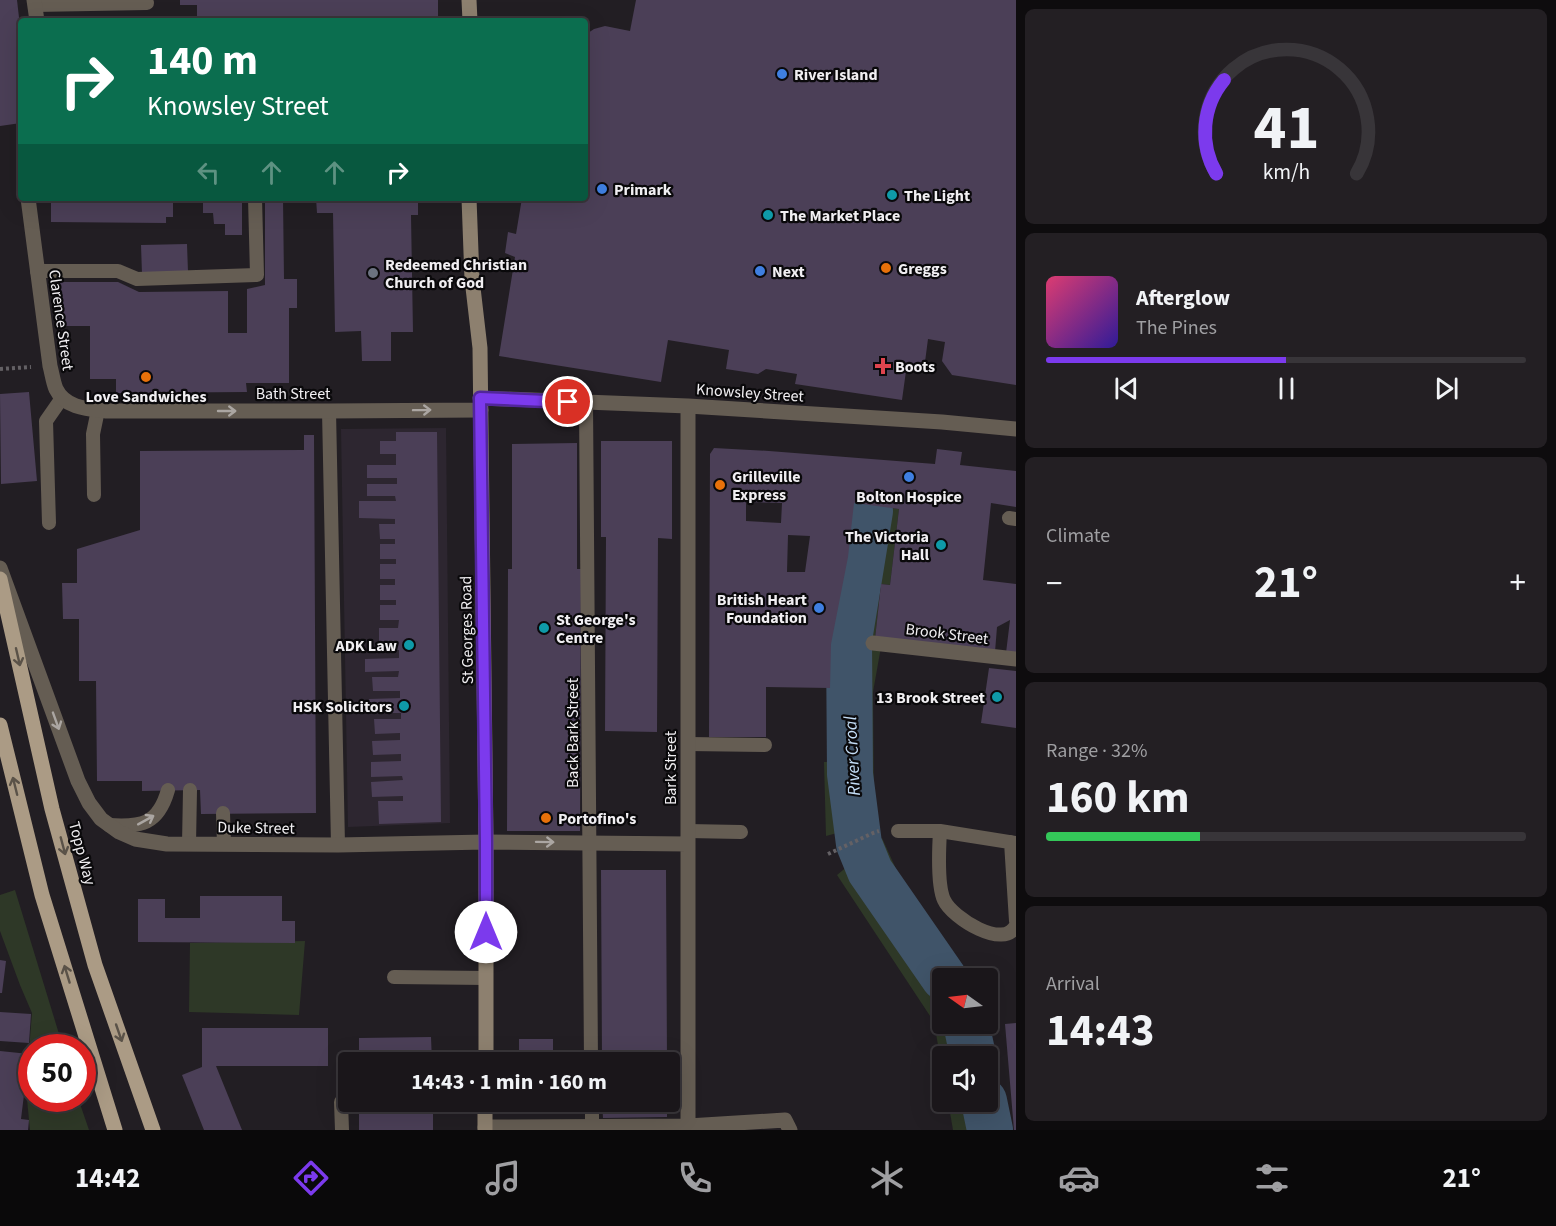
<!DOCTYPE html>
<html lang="en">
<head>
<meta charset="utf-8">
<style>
	body { margin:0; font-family:"Source Sans 3",sans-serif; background:#231f23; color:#f1f3f6; height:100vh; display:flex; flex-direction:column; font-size:22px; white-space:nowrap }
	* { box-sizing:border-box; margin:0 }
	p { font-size:20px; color:#9f9fa2 }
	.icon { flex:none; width:33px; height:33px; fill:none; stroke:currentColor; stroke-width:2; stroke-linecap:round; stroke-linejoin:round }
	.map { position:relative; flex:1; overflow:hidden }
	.panel { display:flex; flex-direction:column; gap:9px; padding:9px; background:#0e0c0e; width:540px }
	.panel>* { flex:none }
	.banner { position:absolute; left:18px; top:18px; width:570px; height:183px; border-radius:6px; box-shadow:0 6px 24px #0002,0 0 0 2px #383539; background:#0b6e4f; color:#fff; overflow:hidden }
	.needle { width:39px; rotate:284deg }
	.buttons { position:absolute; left:932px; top:968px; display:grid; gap:12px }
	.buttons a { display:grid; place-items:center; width:66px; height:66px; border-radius:6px; background:#1a161a; box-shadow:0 6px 24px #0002,0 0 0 2px #383539; font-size:30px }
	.speed { position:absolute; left:18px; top:1034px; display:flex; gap:12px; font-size:30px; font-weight:700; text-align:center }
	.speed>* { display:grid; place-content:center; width:78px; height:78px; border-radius:50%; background:#1a161a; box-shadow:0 6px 24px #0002,0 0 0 2px #383539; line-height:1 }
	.speed .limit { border:9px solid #d22; background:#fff; color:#111 }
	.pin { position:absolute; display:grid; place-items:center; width:51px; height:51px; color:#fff; margin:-26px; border:3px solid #fff; border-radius:50%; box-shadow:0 2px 6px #0007 }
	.me { position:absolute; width:66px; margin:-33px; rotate:0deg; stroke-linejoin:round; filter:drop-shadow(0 0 4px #0008) }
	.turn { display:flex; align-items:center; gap:21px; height:126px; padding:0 30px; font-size:27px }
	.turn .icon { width:78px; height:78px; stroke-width:2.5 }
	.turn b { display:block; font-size:42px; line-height:51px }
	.lanes { display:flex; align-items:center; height:57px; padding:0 30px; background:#0003; justify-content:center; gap:30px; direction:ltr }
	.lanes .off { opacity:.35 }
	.big { font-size:45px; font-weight:700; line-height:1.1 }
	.panel .tile { flex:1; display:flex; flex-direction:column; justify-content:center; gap:9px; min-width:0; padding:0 21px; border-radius:9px; background:#231f23 }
	.panel .dial { align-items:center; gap:0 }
	.dial svg { height:156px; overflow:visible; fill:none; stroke:#383539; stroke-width:7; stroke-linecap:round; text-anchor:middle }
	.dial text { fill:#f1f3f6; stroke:none }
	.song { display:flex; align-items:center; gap:18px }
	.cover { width:72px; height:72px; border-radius:9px; background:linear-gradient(135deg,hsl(340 70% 55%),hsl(250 70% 35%)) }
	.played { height:6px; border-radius:3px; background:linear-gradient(90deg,#7c3aed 50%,#383539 50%) }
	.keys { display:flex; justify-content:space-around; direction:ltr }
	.heat { display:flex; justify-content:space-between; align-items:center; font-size:33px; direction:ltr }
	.charge { height:9px; border-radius:4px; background:linear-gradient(90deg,#34c759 32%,#383539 0) }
	.trip { position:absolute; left:338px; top:1052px; width:342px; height:60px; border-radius:6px; background:#1a161a; box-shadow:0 6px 24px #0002,0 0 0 2px #383539; font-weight:700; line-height:60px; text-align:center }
	.tabs { display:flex; height:96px; justify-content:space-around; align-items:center; background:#0a090a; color:#9f9fa2 }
	.tabs .icon { width:42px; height:42px }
	.tabs .current { color:#7c3aed }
	.tabs b { font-size:27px; color:#f1f3f6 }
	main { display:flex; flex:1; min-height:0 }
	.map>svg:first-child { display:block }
</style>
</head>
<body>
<main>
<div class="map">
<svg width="1016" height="1130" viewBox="0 0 1016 1130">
	<rect width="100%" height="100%" fill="#221e23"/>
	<path fill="#2d2630" d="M446,428L450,823L348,827L341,429Z"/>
	<path fill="#2e3827" d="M854,503L899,509L890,585L881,584L875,639L881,647L873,692L874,821L867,825L826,836L824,762H830L831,644L848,557Z
		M882,838L926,935L964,978H942V1023H985L1005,1130H953L948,1101H987V1056H942V1068L934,1022L837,875Z
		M15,890L63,1047H32V1098H78L89,1130H30L26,1089L32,1013L20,985L0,931V895Z
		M305,941L299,1015L189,1012L190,943Z"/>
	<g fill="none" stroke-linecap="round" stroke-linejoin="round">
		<path stroke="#405469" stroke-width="46" d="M870,511L849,640L850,774L859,844L870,871L944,978
			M966,1023L973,1056
			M984,1101L990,1130"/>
	</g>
	<path fill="#4b3f57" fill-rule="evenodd" d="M0,0H17L21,35V123L0,126Z
		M180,0H438V21H197V5H180Z
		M636,0H1016V385L952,375L942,361L945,342L928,339L925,362L912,372L906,371L902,400L795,384L797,374L766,369L758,374L726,369L729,350L668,340L661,382L499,356L515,257L505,253L508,232L516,234L522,198H585V35L594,29L605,26L630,31Z
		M57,198H173V217H166V223L51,222V203H56Z
		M203,198H242V235H225V224H214L213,213H203Z
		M265,198H283L284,279H297V308H289V383H246L247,392L116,393V379H90V326H59V282H118L139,292L228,291V333H247V289L265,285Z
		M316,198H418V215H411L413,332H391V361H362L361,331L335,332L333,213H317Z
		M187,244L188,272L142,274L141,245Z
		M29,392L37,481L1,484L0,394Z
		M396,432H437L441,822L379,824L378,801H403V796L372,797L371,782L403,780L402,776L371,777V762L401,761V754L373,755L372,741L400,740V733L375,734L374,719H401V713H369V699L400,698V691H373L372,677H398L399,671L365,672V659L399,658V650H379V628H398L399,620H380V605H396V600H380V585H395V579H380V564H396V559H380V544H395V539H380L379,524H395V519L359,518V501H396L395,496H367V484H397V478H367V465H396V454H380V441H396Z
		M304,435H314L316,813L201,814L200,790L142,791V781H97L96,681H79V619H63L62,583H77V549L140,530V451L304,450Z
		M601,441H672V539L658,538L657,732L605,731L606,537H601Z
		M577,443V569H581L580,831H507L508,569H512V444Z
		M714,448L769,451L935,464L937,449L962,452L960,465L1016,471V507L991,503L983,580L1016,584V654L1006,653L1010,620L997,627L995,652L875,639L881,584L890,585L899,509L854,503L848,557L831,644L830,688L766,687V737H709L710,454ZM746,502L782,503L781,523L746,521ZM788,535L810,536L805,572H787Z
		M989,668L1016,671V728L981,723Z
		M601,870H666L667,1062H602Z
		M200,896H282V921H295V943L138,942V899H165V918H200Z
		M0,960L6,961L2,993H0Z
		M0,1012L31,1014L29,1043L0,1041Z
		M1016,1023V1130H1014L1005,1024Z
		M202,1028H328V1066H216L242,1130H204L182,1075L202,1067Z
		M431,1037L432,1062H359V1038Z
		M519,1039H553V1062H519Z
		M0,1051L29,1054L21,1119L29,1120L28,1130H0Z
		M359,1101H441V1105H433V1130H359Z
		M520,1101H553V1113L520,1114Z
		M602,1101H667V1117L603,1118Z"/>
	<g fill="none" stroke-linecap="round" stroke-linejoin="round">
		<path stroke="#646165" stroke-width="4" stroke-dasharray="3 3" stroke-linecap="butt" d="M0,369L31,367
			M828,854L873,833L879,831"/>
		<path stroke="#655d53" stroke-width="14" d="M35,5L147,3
			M37,271H118L137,279L257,275L255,198
			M586,403L591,1062
			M329,411L338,845
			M94,495L93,434L98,410
			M1009,518L1016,519
			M49,523L46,421L62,398
			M688,744L765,745
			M223,813L224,844
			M109,825C141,827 158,825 168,790
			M688,831L741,832
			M898,831H940L1016,843
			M940,831C939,848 937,885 944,900C952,918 1005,951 1016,925
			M1011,842L1016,921
			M189,844L190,790
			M394,977L486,978
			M592,1101V1126
			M341,1102L342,1130"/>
		<path stroke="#655d53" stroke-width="15" d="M34,0L37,21
			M28,198L50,366C52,373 53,382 56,389C65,408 87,409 106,411H329L481,410
			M480,398L688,406L942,422L1016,429
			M688,406V1130
			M0,568L78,781L89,803L101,819L119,832L135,839L167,844L338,845L486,842L688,844
			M873,643L1016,659
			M485,1127L688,1126L785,1120L790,1130"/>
		<path stroke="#8d806f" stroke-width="15" d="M469,0L470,21
			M469,198L472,279L480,348L486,842V1062
			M485,1130V1101"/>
		<path stroke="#ab9b85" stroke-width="15" d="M0,579L52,809L95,965L153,1130
			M0,725L42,895L115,1130"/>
	</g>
	<defs><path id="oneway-shaft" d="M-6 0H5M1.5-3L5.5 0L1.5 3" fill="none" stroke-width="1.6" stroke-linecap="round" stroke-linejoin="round" transform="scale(1.5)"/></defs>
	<g stroke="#aba6a2">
		<use href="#oneway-shaft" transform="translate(422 410) rotate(-1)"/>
		<use href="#oneway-shaft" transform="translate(227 411)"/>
		<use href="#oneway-shaft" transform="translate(56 721) rotate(70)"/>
		<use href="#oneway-shaft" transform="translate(146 820) rotate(-29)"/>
		<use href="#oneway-shaft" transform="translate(545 842) rotate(1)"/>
	</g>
	<g stroke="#5a5248">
		<use href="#oneway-shaft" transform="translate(18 657) rotate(77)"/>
		<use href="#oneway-shaft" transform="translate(15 786) rotate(-104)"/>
		<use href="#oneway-shaft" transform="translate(63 846) rotate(75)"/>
		<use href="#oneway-shaft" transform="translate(67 974) rotate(-107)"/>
		<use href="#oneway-shaft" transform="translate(119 1033) rotate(71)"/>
	</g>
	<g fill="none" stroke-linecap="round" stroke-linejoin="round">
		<defs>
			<path id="route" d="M486,932V842L480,398L568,402"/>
		</defs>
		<use href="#route" stroke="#51269a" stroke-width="15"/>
		<use href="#route" stroke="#7c3aed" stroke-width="10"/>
	</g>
	<g fill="#3f7fe0" stroke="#0a090b" stroke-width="2">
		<circle cx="782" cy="74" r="6"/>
		<circle cx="602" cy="189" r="6"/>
		<circle cx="760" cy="271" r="6"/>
		<circle cx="909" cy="477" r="6"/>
		<circle cx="819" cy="608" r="6"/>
	</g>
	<g fill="#0f9aa8" stroke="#0a090b" stroke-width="2">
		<circle cx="892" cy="195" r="6"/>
		<circle cx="768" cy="215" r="6"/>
		<circle cx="941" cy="545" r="6"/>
		<circle cx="544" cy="628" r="6"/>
		<circle cx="409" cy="645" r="6"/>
		<circle cx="997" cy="697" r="6"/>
		<circle cx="404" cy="706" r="6"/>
	</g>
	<g fill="#e8710a" stroke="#0a090b" stroke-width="2">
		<circle cx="886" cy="268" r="6"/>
		<circle cx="146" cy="377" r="6"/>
		<circle cx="720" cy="485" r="6"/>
		<circle cx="546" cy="818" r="6"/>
	</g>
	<circle fill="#6b7280" stroke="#0a090b" stroke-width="2" cx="373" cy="273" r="6"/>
	<path fill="#e0444e" stroke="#0a090b" stroke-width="2" d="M880 357h6v6h6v6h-6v6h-6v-6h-6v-6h6z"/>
	<g text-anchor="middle" stroke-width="4.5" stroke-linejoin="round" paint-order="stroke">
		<g font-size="16" font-weight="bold" fill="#f1eff2" stroke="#0a090b" text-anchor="start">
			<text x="794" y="80">River Island</text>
			<text x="614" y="195">Primark</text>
			<text x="904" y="201">The Light</text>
			<text x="780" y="221">The Market Place</text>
			<text x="385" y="270">Redeemed Christian<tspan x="385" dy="18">Church of God</tspan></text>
			<text x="898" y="274">Greggs</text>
			<text x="772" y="277">Next</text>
			<text x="895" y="372">Boots</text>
			<text x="146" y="402" text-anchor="middle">Love Sandwiches</text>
			<text x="732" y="482">Grilleville<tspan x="732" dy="18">Express</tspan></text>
			<text x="909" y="502" text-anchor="middle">Bolton Hospice</text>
			<text x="929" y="542" text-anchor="end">The Victoria<tspan x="929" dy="18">Hall</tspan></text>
			<text x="807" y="605" text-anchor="end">British Heart<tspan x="807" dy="18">Foundation</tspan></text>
			<text x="556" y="625">St George's<tspan x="556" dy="18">Centre</tspan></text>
			<text x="397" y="651" text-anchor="end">ADK Law</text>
			<text x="985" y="703" text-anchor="end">13 Brook Street</text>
			<text x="392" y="712" text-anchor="end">HSK Solicitors</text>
			<text x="558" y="824">Portofino's</text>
		</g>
		<g font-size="16" fill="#f1eff2" stroke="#0a090b">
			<text transform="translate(62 320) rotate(82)" y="6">Clarence Street</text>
			<text transform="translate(750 392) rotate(4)" y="6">Knowsley Street</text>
			<text x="293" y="399">Bath Street</text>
			<text transform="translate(466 630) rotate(-91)" y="6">St Georges Road</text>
			<text transform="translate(947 633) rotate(7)" y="6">Brook Street</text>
			<text transform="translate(572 733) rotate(-90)" y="6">Back Bark Street</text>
			<text transform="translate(670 768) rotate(-90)" y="6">Bark Street</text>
			<text transform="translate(256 827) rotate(1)" y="6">Duke Street</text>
			<text transform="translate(83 853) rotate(75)" y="6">Topp Way</text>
		</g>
		<g font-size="18" font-style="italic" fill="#c4ddf6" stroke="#0a090b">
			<text transform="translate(852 756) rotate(-93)" y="6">River Croal</text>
		</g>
	</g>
</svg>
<div class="buttons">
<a><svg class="needle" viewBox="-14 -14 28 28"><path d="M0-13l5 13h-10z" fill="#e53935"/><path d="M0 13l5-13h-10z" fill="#9f9fa2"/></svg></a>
<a><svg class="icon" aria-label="sound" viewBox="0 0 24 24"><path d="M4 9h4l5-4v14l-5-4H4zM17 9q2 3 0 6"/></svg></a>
</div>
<div class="speed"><div class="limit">50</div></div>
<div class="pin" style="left:568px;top:402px;background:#d93025"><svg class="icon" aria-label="arrive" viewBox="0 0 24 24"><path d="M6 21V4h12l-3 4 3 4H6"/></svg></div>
<svg class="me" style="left:486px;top:932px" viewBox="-20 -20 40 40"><circle r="19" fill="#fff"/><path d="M0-13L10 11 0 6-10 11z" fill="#7c3aed"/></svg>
<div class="trip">14:43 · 1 min · 160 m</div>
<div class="banner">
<div class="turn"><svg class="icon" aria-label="right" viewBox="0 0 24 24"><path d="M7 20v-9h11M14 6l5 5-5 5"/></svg><div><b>140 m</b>Knowsley Street</div></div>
<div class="lanes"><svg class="icon off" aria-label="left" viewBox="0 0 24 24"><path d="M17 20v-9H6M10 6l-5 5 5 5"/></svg><svg class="icon off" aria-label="ahead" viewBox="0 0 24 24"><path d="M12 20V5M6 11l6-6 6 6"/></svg><svg class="icon off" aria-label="ahead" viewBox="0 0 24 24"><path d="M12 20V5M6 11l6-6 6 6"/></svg><svg class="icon" aria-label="right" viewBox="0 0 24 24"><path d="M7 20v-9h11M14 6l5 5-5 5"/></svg></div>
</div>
</div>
<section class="panel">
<div class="tile dial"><svg viewBox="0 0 100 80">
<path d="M14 69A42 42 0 1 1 86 69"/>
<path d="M14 69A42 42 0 0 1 18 21" stroke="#7c3aed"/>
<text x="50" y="56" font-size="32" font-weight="700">41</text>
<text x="50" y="72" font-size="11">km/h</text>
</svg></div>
<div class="tile">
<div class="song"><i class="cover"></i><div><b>Afterglow</b><p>The Pines</p></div></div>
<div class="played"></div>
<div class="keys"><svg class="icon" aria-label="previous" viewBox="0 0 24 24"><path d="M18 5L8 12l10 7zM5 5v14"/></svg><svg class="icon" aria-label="pause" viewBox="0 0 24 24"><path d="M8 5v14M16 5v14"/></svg><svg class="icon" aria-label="next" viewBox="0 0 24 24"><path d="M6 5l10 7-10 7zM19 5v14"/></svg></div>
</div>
<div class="tile"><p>Climate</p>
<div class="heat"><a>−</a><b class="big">21°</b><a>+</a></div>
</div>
<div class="tile"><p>Range · 32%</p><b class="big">160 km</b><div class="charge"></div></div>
<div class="tile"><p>Arrival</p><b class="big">14:43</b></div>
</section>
</main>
<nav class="tabs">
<b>14:42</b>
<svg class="icon current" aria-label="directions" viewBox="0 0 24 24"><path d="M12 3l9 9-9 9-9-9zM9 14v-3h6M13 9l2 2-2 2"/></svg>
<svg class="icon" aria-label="music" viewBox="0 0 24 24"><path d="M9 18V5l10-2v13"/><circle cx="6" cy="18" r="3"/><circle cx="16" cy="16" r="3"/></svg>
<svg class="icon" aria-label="phone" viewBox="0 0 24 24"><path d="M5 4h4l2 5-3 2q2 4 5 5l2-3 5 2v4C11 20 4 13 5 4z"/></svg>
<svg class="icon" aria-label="climate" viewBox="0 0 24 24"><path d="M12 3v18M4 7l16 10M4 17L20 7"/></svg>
<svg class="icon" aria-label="car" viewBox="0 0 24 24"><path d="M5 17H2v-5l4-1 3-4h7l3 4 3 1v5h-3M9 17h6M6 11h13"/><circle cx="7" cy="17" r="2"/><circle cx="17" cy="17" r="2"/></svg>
<svg class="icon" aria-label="filters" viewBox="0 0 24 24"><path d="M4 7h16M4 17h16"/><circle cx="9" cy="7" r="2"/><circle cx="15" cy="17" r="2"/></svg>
<b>21°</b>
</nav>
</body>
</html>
